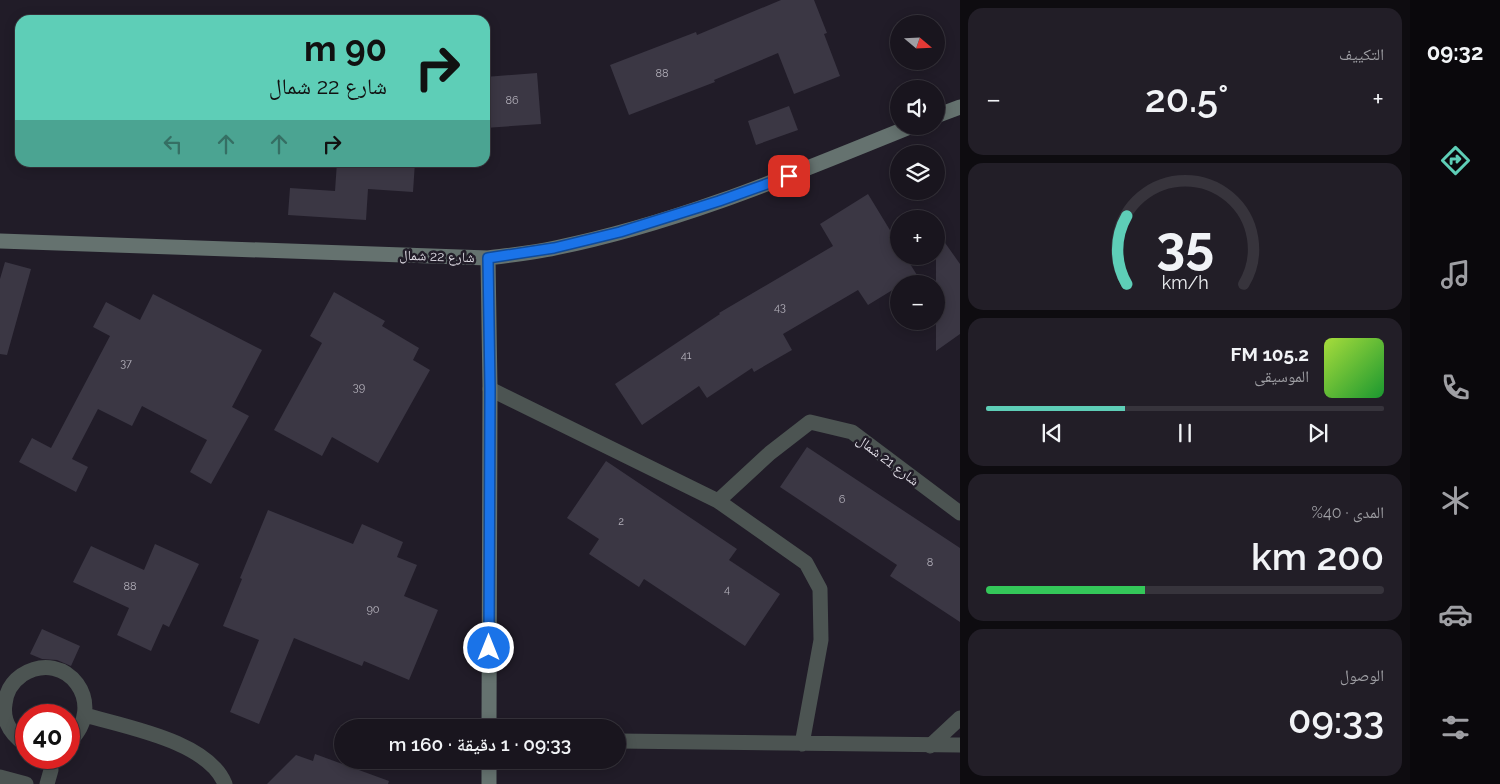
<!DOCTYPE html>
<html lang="ar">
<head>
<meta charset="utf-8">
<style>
	body { margin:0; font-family:Raleway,"Noto Naskh Arabic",sans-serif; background:#221e27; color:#f1f3f6; direction:rtl; height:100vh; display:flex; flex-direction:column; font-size:19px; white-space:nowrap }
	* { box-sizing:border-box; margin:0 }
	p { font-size:16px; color:#9f9fa4 }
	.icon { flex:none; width:28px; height:28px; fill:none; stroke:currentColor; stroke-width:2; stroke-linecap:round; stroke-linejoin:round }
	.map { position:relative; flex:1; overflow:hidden; direction:ltr }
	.sheet { display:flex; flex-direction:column; gap:8px; padding:8px; background:#0e0c10; width:450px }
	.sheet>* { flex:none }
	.top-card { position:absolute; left:15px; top:15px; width:475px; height:152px; border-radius:15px; box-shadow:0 2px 12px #0003,0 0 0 1px #37343c; direction:rtl; background:#5eceb7; color:#111; overflow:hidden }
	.needle { width:32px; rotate:109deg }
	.controls { position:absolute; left:890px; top:15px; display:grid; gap:10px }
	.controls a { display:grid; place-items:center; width:55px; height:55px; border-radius:50%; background:#19151e; box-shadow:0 2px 12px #0003,0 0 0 1px #37343c; font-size:25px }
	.speed { position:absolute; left:15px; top:704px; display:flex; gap:10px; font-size:25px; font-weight:700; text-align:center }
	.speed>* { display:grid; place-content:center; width:65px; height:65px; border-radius:50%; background:#19151e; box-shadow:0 2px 12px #0003,0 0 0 1px #37343c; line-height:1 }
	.speed .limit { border:8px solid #d22; background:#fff; color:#111 }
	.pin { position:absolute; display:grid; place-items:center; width:42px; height:42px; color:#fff; margin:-21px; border-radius:10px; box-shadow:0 2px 8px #0006 }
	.me { position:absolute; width:55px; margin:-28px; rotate:0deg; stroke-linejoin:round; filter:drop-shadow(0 0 4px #0008) }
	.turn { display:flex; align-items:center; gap:18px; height:105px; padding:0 20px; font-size:22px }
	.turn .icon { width:65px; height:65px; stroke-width:2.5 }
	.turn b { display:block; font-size:35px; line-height:42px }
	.lanes { display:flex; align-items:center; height:48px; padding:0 20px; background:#0003; justify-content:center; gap:25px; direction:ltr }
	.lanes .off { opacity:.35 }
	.big { font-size:38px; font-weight:600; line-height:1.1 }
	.sheet .card { flex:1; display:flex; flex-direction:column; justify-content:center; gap:8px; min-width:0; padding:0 18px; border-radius:15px; background:#221e27 }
	.sheet .dial { align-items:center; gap:0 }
	.dial svg { height:130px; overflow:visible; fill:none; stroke:#37343c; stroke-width:7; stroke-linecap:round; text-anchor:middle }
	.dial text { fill:#f1f3f6; stroke:none }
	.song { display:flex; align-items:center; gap:15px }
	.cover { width:60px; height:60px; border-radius:8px; background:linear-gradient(135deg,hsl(80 70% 55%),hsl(130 70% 35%)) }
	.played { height:5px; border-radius:2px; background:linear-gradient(90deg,#5eceb7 35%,#37343c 35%) }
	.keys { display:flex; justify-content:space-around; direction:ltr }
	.heat { display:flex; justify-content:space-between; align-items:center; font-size:28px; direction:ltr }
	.charge { height:8px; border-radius:4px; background:linear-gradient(90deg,#34c759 40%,#37343c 0) }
	.trip { position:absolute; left:334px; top:719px; width:292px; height:50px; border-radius:25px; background:#19151e; box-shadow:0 2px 12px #0003,0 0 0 1px #37343c; font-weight:600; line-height:50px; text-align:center; direction:rtl }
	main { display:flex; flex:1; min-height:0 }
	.dock { display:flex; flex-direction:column; width:90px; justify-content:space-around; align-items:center; background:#0a080c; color:#9f9fa4 }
	.dock .icon { width:35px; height:35px }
	.dock .on { color:#5eceb7 }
	.dock b { font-size:22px; color:#f1f3f6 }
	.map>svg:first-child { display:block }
</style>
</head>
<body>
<main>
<nav class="dock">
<b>09:32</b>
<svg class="icon on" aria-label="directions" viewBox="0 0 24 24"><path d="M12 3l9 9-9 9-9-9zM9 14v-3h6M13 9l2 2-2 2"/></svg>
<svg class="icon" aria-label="music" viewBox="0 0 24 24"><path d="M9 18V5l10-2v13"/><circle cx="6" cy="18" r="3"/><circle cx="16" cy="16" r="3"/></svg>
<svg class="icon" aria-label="phone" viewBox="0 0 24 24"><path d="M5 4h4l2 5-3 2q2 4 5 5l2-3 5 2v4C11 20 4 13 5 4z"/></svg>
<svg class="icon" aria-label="climate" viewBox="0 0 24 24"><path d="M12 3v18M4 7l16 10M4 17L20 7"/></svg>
<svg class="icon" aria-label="car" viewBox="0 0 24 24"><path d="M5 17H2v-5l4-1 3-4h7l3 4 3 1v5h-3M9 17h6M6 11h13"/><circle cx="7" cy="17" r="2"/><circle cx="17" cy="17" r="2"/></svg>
<svg class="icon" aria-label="filters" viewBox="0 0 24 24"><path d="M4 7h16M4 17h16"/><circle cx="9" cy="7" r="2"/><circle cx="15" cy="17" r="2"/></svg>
</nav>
<section class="sheet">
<div class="card"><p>التكييف</p>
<div class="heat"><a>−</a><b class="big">20.5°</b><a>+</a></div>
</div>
<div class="card dial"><svg viewBox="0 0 100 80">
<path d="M14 69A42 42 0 1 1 86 69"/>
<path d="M14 69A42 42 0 0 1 14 27" stroke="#5eceb7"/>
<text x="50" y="56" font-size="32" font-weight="700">35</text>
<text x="50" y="72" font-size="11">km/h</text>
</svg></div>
<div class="card">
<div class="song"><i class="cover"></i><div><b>105.2 FM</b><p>الموسيقى</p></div></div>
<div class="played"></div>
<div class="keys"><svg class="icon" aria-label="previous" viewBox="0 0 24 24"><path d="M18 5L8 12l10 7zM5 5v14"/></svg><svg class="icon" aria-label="pause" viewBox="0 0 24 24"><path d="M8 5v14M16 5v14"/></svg><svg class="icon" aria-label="next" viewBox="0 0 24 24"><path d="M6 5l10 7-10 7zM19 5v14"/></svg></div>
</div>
<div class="card"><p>المدى · 40%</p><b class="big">200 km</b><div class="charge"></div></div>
<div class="card"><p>الوصول</p><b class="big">09:33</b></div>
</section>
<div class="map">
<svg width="960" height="784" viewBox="0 0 960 784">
	<rect width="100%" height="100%" fill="#211c28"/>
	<path fill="#3b3744" d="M781,0H814L827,33L824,34L840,76L794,94L778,53L714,80L715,82L629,115L610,65L696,32L697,35Z
		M537,73L541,124L485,128V77Z
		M789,106L798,130L756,145L748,121Z
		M337,162H415L413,192L368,189L366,220L288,215L290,188L335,191Z
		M868,194L899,245V256H905L917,275L903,284H899V286L868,305L858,290L783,334L792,350L754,372L752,368L707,398L699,386L642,425L615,384L720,314L719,313L833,246L820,224Z
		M936,230L960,264V334L936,351Z
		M5,262L31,269L7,355L0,354V279Z
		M334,292L385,321L382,326L419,348L413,360L430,370L378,463L332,437L322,456L274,430L322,343L310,336Z
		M153,294L262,350L232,407L249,416L211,484L190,472L207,440L142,406L132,426L98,409L72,459L88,467L76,492L19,462L32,438L51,448L110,336L93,327L106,302L140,320Z
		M807,447L960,548V622L890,576L897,565L780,487Z
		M606,461L737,549L729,560L780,594L745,646L644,579L639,587L589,554L599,539L567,518Z
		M268,510L353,544L362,524L403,542L397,557L417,565L404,596L438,610L409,680L364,661L362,666L294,638L259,724L230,712L259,640L223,626L242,579L240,578Z
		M155,544L199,564L169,627L163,624L151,651L117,635L129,608L73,582L91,546L144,570Z
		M42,629L80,646L71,666L57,660L42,659L30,654Z
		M315,754L389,781L388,784H267L296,755L313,761Z"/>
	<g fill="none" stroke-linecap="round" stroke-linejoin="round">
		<path stroke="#4c5452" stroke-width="15" d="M490,389L718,501L770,453L810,422L852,432L960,513
			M718,501L806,563L820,589L821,640L802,744
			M85,715C125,727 208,741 225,784
			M618,741L960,745
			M26,745C12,735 2,722 5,704C6,692 12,682 22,675C66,647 109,704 69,742
			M930,746L960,718
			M0,777L26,784
			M47,784L51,770L50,758"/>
		<path stroke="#65726f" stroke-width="15" d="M936,116L960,107
			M0,241L488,258C510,255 533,253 555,248C679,223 796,173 912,126
			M488,258L490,389L489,728
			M489,784V760"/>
	</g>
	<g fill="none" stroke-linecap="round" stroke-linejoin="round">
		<defs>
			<path id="route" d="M489,648L490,389L488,258L554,248L620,232L719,201L789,176"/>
		</defs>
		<use href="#route" stroke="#114b97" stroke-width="12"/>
		<use href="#route" stroke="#1a73e8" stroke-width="9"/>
	</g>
	<g text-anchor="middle" stroke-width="5" stroke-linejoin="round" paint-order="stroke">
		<g font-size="11" fill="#b5b2bc">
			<text x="662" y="77">88</text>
			<text x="512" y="104">86</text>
			<text x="780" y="311">43</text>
			<text x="686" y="359">41</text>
			<text x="126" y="367">37</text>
			<text x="359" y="391">39</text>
			<text x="842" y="503">6</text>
			<text x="621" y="525">2</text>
			<text x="930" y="566">8</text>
			<text x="130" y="590">88</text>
			<text x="727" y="593">4</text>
			<text x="373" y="613">90</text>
		</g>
		<g font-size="14" fill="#dedbe4" stroke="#211c28">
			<text transform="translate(437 256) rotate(2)" y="5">شارع 22 شمال</text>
			<text transform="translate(888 460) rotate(37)" y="5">شارع 21 شمال</text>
		</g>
	</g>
</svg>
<div class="controls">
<a><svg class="needle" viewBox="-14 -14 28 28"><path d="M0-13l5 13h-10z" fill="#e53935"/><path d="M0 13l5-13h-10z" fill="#9f9fa4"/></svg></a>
<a><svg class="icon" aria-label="sound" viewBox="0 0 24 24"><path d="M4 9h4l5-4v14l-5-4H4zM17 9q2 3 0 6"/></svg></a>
<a><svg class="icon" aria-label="layers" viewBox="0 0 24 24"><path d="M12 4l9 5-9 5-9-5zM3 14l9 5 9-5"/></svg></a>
<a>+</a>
<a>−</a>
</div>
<div class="speed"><div class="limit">40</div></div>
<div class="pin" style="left:789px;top:176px;background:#d93025"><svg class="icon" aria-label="arrive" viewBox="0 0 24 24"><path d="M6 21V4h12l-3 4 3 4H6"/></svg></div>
<svg class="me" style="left:489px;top:648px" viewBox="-20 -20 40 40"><circle r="17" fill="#1a73e8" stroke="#fff" stroke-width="3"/><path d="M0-11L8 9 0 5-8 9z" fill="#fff"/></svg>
<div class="trip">09:33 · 1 دقيقة · 160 m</div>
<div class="top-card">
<div class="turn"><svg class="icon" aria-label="right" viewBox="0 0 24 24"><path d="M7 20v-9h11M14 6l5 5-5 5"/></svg><div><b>90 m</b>شارع 22 شمال</div></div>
<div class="lanes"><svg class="icon off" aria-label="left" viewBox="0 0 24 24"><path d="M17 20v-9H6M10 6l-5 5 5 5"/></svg><svg class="icon off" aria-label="ahead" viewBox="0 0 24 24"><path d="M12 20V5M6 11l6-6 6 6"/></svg><svg class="icon off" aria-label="ahead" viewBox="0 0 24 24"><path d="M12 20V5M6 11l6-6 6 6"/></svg><svg class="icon" aria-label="right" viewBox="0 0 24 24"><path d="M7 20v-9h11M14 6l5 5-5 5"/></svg></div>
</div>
</div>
</main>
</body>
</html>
